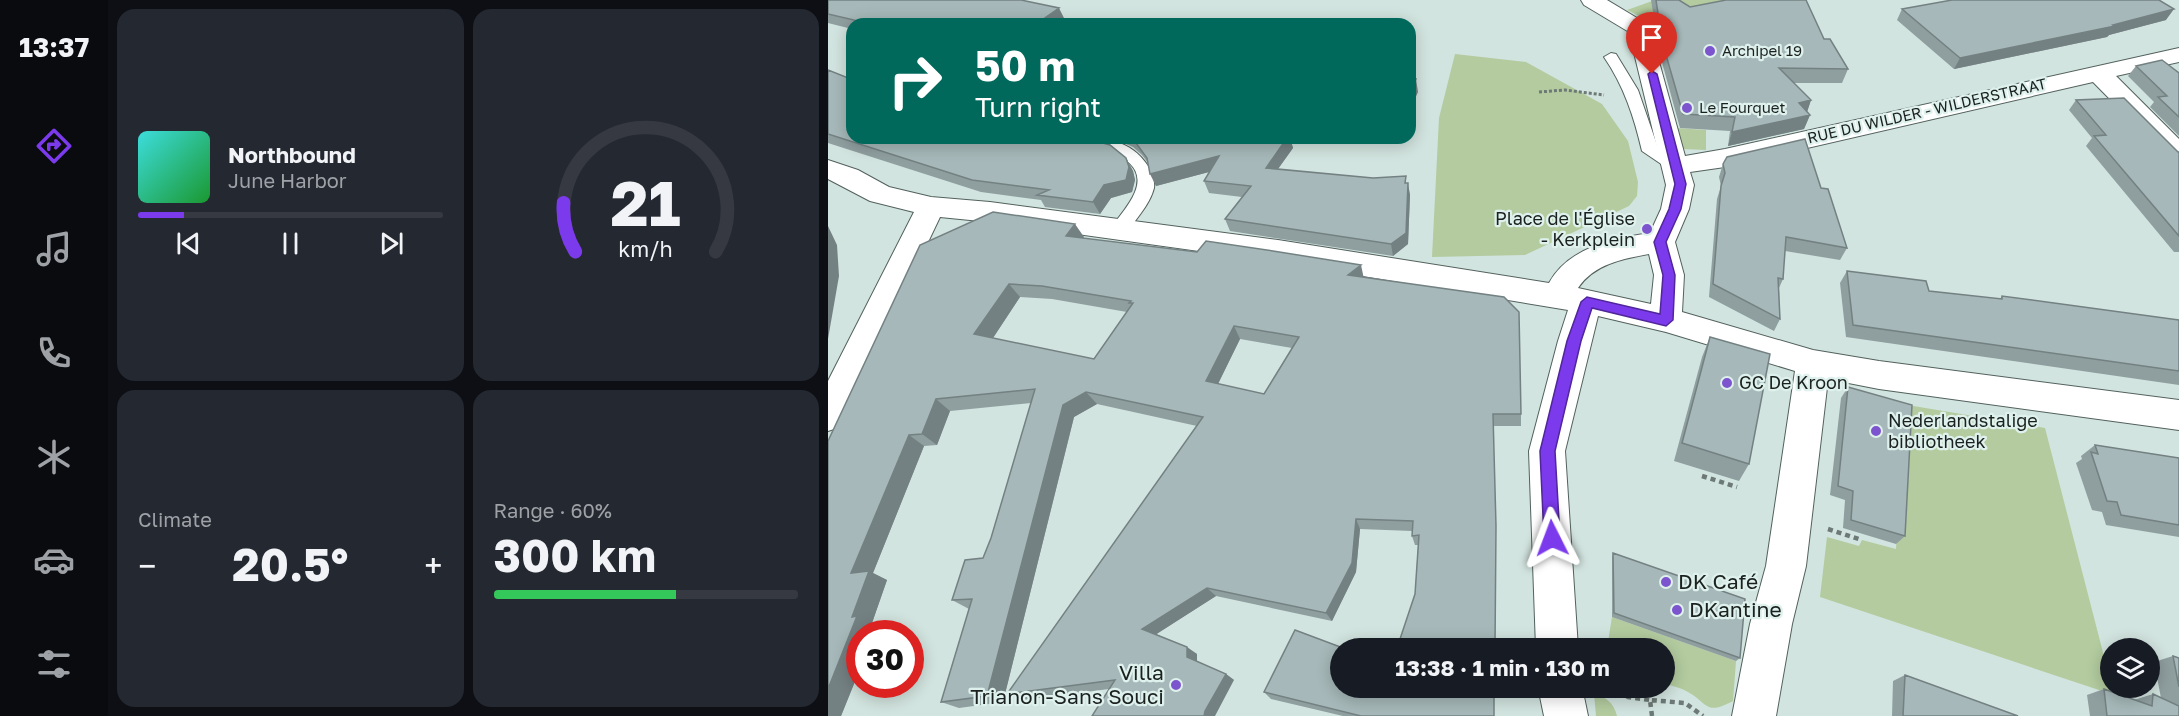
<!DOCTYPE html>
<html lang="en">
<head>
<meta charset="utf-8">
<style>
	body { margin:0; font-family:"Golos Text",sans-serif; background:#242831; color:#f1f3f6; height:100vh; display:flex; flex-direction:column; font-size:22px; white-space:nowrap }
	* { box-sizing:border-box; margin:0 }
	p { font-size:20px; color:#9ea1a6 }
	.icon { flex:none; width:33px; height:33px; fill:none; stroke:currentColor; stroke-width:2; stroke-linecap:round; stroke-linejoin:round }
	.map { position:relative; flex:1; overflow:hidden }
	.panel { display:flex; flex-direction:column; gap:9px; padding:9px; background:#0d0f14; width:720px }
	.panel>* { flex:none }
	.banner { position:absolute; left:18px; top:18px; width:570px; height:126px; border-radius:18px; box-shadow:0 3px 15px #0003; background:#00695c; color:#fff; overflow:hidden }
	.controls { position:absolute; left:1272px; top:638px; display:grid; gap:12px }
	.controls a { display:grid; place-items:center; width:60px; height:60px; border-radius:50%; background:#171b24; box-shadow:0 3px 15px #0003; font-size:30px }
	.speed { position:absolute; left:18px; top:620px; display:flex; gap:12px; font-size:30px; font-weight:700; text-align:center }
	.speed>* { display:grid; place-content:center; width:78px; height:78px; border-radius:50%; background:#171b24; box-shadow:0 3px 15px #0003; line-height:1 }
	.speed .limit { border:9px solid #d22; background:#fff; color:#111 }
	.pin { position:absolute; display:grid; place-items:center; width:51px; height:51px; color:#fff; margin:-62px -26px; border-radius:50% 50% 50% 0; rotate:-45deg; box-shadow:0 0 6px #0007 }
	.pin .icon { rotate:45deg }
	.me { position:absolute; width:66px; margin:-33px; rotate:357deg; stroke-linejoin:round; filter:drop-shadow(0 0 4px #0008) }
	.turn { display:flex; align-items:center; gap:21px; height:126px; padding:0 30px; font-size:27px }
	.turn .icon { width:78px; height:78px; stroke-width:2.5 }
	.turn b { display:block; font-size:42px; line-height:51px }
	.big { font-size:45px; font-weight:700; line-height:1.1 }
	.panel .widget { flex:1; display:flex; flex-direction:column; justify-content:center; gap:9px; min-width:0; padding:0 21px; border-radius:18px; background:#242831 }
	.panel .dial { align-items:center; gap:0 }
	.dial svg { height:156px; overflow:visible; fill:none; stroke:#363941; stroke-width:7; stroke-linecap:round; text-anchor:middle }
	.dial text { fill:#f1f3f6; stroke:none }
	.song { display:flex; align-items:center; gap:18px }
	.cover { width:72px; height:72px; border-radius:9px; background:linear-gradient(135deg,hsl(180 70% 55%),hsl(130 70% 35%)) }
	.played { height:6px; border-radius:3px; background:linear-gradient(90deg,#7c3aed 15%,#363941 15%) }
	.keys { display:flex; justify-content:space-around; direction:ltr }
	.heat { display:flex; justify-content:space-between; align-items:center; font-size:33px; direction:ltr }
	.charge { height:9px; border-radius:4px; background:linear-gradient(90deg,#34c759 60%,#363941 0) }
	.panel .tiles { flex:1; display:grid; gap:9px; grid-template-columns:repeat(2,1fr) }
	.trip { position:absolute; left:502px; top:638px; width:345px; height:60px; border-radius:30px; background:#171b24; box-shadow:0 3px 15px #0003; font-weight:700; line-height:60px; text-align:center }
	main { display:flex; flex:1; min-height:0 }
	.tabs { display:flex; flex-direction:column; width:108px; justify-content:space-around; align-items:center; background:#090b0e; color:#9ea1a6 }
	.tabs .icon { width:42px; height:42px }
	.tabs .selected { color:#7c3aed }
	.tabs b { font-size:27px; color:#f1f3f6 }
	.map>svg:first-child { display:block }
</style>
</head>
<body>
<main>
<nav class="tabs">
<b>13:37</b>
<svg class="icon selected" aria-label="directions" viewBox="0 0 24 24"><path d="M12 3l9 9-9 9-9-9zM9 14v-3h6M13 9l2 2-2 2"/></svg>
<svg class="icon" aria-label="music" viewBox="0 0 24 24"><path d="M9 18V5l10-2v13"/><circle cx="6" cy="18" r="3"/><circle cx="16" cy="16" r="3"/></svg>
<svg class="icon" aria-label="phone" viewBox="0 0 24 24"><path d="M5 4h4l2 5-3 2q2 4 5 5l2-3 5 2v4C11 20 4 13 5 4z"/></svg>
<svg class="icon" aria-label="climate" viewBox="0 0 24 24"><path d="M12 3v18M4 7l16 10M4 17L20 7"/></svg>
<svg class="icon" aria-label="car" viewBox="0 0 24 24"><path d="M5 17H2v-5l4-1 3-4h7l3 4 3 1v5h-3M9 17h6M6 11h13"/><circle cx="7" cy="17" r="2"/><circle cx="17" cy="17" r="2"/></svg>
<svg class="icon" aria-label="filters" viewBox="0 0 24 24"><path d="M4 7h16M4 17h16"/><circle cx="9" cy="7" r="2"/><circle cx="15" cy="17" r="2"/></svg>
</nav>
<section class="panel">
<div class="tiles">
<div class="widget">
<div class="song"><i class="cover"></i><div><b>Northbound</b><p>June Harbor</p></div></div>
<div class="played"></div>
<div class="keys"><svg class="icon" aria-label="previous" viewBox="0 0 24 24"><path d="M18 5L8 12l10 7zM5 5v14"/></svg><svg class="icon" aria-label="pause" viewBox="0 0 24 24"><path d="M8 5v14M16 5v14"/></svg><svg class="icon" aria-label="next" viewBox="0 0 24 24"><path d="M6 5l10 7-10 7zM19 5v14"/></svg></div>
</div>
<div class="widget dial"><svg viewBox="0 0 100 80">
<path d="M14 69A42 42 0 1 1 86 69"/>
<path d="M14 69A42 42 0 0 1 8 44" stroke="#7c3aed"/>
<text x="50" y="56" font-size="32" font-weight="700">21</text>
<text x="50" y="72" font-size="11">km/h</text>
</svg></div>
<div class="widget"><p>Climate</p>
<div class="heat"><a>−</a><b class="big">20.5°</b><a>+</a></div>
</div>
<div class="widget"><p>Range · 60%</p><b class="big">300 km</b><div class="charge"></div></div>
</div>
</section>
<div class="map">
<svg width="1351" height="716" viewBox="0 0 1351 716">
	<rect width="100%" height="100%" fill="#d2e4df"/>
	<path fill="#b3cb9f" d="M827,0H915L827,29L817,19L799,10Z
		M627,54L698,62L774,104L800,141L810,182L809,196L801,206L697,255L604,257L611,118Z
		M848,128L878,130V150L854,149Z
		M1026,396L1217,428L1286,695L992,597L999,537L1031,546L1034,540L1068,549L1075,415Z
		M784,617L908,661L905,701C877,716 880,703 860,692C853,688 845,686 837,684V648H779Z
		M766,694C778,697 786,703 789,716H768Z"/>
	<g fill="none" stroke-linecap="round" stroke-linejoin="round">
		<defs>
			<path id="lane" d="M783,53L788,54L810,90L830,148L854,162L856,166L854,170H842L814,151C806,117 796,86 776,57Z
				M242,138C273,138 301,137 320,166C324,173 327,180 326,188C322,205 306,221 296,236L290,237L284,236L281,231C289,218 301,207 307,192C322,155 267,148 244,142Z"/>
			<path id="street" d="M753,0H779L819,24L822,29L857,156L897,149L1351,48V62L1288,76L1351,139V162L1342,160L1265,82L897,167L862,172L866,185L861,209L847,242L856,275L854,312L985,350L1051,361L1351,400V430L1051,389L1000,379L978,566L964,624L948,716H904L922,624L938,566L967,371L838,332L770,316L737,451L750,648H708L701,451L730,341L740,310L450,262L162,222L112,217L12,427L0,431V381L86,212L42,201L0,179V160L30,170L61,187L103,197L162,202L450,240L721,283C741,247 784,239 822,233L833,209L838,185L801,32L756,5ZM821,254L826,275L823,304L750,288C766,264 794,259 821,254Z
				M710,687H754L760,716H716Z"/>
		</defs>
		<use href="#lane" stroke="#52615d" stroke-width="2"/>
		<use href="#street" stroke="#52615d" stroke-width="2"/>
		<path stroke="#6d7976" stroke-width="3" stroke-dasharray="3 2" stroke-linecap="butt" d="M711,92L737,90L776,95"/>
		<path stroke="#6d7976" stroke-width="4.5" stroke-dasharray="5 4" stroke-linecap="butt" d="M874,476L909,487
			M1000,529L1034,540
			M783,687L800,697L822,700
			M824,716L822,700L857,703L875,716"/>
		<use href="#lane" fill="#fff" fill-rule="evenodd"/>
		<use href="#street" fill="#fff" fill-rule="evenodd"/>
	</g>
	<path fill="#8f9e9f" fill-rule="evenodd" d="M0,0L237,20L231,24H24V29L0,23Z
		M823,0H851L862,7L996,39L1020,69L1014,83H965L983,100L979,112L982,115L976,129L900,146L902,131L852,128L832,55Z
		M1074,9L1338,20L1281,35L1279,37L1126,69L1069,20Z
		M1308,66L1351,73V136L1322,107L1326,102L1300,76Z
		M0,70L20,78L298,158L305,171L307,180L304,192L283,198L272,214L217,207L213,200L153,192L0,143Z
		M1248,100L1351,152V252H1346L1258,146L1264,138L1241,110Z
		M279,138H462L465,148L450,169L579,183L582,195L580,244L565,256L402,231L397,219L414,197L381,193L376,181L381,172L328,186L320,163L314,155L305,147L286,139Z
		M895,164L993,188L1019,248L1012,260L957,251L955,279L951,288L952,319L946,331L881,297L889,199L893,186L891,177Z
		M256,237L255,238L536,277L693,414V426H665L587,594L590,545H587L584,536V531L532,529L528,572L504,621L388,596L328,634L369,654V661L398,674L406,680L281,689L194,700L179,694L369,426L269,404L246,417L175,702L131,708L113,702L141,609L124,600L155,558L163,538L203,403L122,411L109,445L96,446L45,573L59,580L44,623L49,624L32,633V669L13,716H0L92,245ZM192,297L224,299L299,312L266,359L165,338ZM412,339L464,348L436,394L390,384Z
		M1019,271L1101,291L1172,299L1174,296L1351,320V385L1018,337L1012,283Z
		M882,337L921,464L911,481L846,461L874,357Z
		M1020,387L1077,536L1068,544L1015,528L1017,500L1002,495L1013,398Z
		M1267,445L1351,458V537L1278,525L1274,512L1264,510L1248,463L1254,459L1253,456Z
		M785,553L912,658L908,661L784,617V557Z
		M1345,656L1351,658V716H1262L1259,695L1276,689L1306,700L1325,694L1333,698L1326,662Z
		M1077,675L1190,716H1064L1065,681Z
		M436,692L667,716H515L443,699Z"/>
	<path fill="#748182" d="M231,8L237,20L231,24H208Z
		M1346,9L1338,20L1281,35L1279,37L1126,69L1132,58L1285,25Z
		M588,79L590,92L582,110V93Z
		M983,100L978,115L971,103Z
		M982,115L976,129L900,146L904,132Z
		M459,138H462L465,148L442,180L438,168Z
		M391,156L396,168L328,186L322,174Z
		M298,158L305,171L307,180L304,192L283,198L272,214L265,202L276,185Z
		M580,183L582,195L580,244L565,256L563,244Z
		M247,224L256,237L247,250L238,236Z
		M0,226L9,245L11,276L0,339Z
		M533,265L536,279L520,275Z
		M181,284L192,297L159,347L146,334Z
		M406,326L412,339L385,394L378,381Z
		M258,392L269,404L246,417L175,702L159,696L235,405Z
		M108,399L122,411L109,445L94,434Z
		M81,435L96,446L45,573L59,580L44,623L49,624L45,633H32V669L13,716H0V689L24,617L23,573Z
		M528,519L532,529L528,572L504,621L498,613Z
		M379,588L388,596L324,637L314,629Z
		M359,647L369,654V664L359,657Z
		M398,674L406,680L387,716H376L377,711Z"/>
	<path fill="#a6b8b9" stroke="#748182" stroke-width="1.5" fill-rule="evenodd" d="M0,0H193L231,8L208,24H43L0,14Z
		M828,0H851L862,7L898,0H978L996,39H1002L1020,69L951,68L983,100L971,103L982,115L904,132L907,117L855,114L834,41Z
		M1124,0H1331L1346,9L1285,25L1287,26L1132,58L1074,9Z
		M1334,60L1351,73V117L1330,97L1339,96L1308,66Z
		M0,70L20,78L24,76V138H257L282,145L298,158L301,167L298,180L276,185L265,202L209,195L221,190L144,180L0,134Z
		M582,79H588L582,93Z
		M1296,98L1350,152H1351V236L1266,136L1278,135L1248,100Z
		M302,138H459L438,168L545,178L578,176L577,183H580L578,233L563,244L397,219L423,186L376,181L391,156L322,174L319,158L308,143Z
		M977,139L993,188L1000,189L1019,248L958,237L955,279L950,278L952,319L885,284L893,186L897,173L895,164L899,157Z
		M165,212L247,224L238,236L369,252L378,241L445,251L533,265L520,275L676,297L691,312L693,414H665L668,526L667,648H569L587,594L591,535L584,536L585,521L528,519L524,563L498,613L379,588L314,629L359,647V657L398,674L377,711L376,716H264L287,680L179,694L375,417L258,392L235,405L159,696L113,702L144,599L124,600L137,560L155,558L163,538L207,389L108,399L94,434L81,435L23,573L41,571L24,617L29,616L0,689V441L92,245ZM181,284L214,286L303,301L301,303H305L266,359L146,334ZM406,326L471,337L436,394L378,381Z
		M1019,271L1098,281L1101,291L1174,299V296L1351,320V371L1025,325Z
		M882,337L942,354L921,464L854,443Z
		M1020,387L1084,405L1077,536L1023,520L1025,491L1010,486Z
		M1267,445L1351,458V525L1293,515L1289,502L1279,501L1263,452L1270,454Z
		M785,553L917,599L912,658L786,613Z
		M467,630L515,648H513V687H666V716H533L436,692Z
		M1345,656L1351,658V687Z
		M1077,675L1190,716H1075Z
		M1276,689L1324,706L1325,694L1351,706V716H1279Z"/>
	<path fill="#7c3aed" stroke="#51269a" stroke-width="1.5" d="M824,71L829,74L858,184L853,209L838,242L847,275L845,320L838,326L764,308L753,341L727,451L732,538L729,544L724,546L718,544L716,538L712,451L739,341L753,302L759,297L832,314L835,275L826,242L841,209L847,184L820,74Z"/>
	<g fill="#7c55ce" stroke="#dff1ec" stroke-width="2">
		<circle cx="882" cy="51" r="6"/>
		<circle cx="859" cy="108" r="6"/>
		<circle cx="819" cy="229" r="6"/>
		<circle cx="899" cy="383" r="6"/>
		<circle cx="1048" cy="431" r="6"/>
		<circle cx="838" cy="582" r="6"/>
		<circle cx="849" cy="610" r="6"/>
		<circle cx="348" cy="685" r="6"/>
	</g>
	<g text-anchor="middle" stroke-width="4.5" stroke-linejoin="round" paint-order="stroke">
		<g font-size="15" fill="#1a211f" stroke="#dff1ec" text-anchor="start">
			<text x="894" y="56">Archipel 19</text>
			<text x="871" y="113">Le Fourquet</text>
		</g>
		<g font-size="15" fill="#1a211f" stroke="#dff1ec">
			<text transform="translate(1099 111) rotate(-13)" y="5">RUE DU WILDER - WILDERSTRAAT</text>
		</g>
		<g font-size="18" fill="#1a211f" stroke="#dff1ec" text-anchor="start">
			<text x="807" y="225" text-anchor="end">Place de l'Église<tspan x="807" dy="21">- Kerkplein</tspan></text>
			<text x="911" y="389">GC De Kroon</text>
			<text x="1060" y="427">Nederlandstalige<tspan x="1060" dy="21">bibliotheek</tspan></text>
		</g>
		<g font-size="21" fill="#1a211f" stroke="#dff1ec" text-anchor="start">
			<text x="850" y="589">DK Café</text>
			<text x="861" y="617">DKantine</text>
			<text x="336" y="680" text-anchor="end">Villa<tspan x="336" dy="24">Trianon-Sans Souci</tspan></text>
		</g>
	</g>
</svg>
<div class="controls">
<a><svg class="icon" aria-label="layers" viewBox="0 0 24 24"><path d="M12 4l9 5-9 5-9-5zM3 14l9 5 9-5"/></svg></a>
</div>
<div class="speed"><div class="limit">30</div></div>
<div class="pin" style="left:824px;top:74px;background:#d93025"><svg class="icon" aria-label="arrive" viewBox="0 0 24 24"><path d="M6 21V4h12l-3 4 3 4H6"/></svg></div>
<svg class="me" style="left:724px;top:538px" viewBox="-20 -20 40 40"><path d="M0-17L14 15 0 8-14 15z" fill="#7c3aed" stroke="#fff" stroke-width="4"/></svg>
<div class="trip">13:38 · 1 min · 130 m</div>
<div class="banner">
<div class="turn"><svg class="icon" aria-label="right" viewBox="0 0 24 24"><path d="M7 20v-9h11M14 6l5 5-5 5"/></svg><div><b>50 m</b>Turn right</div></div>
</div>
</div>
</main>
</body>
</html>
